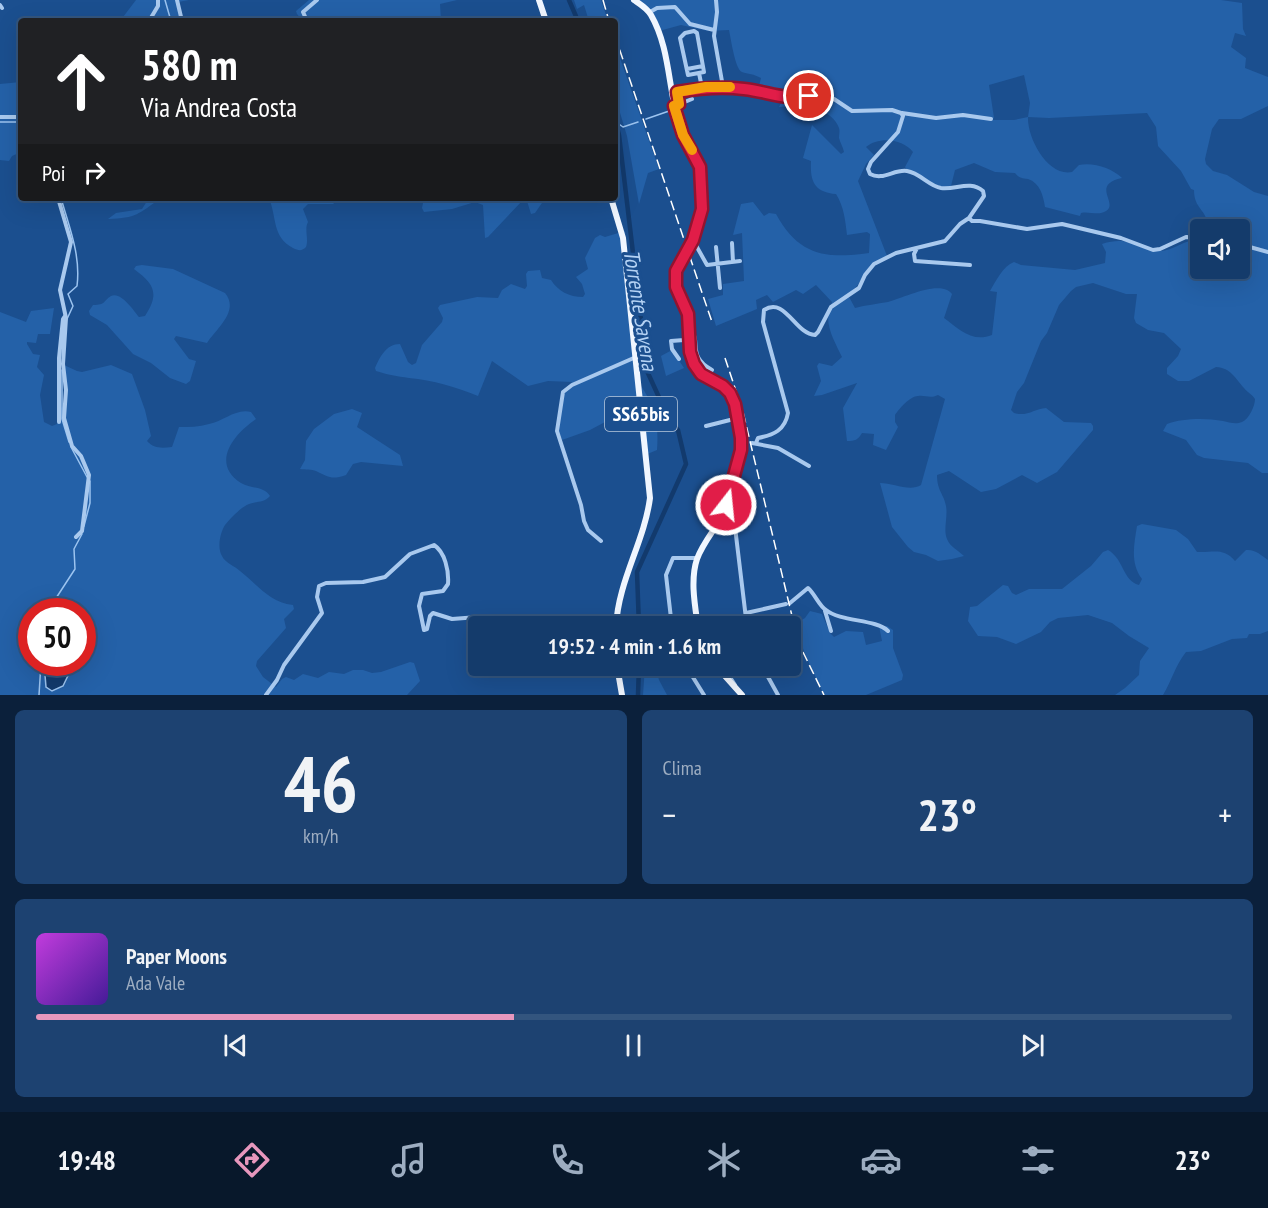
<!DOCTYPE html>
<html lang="it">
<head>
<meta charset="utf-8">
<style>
	body { margin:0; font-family:"PT Sans Narrow",sans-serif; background:#1d4271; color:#f1f3f6; height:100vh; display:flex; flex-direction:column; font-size:22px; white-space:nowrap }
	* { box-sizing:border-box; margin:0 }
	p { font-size:20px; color:#9dadc1 }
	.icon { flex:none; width:33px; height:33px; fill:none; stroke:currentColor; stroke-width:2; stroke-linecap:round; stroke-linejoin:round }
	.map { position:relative; height:695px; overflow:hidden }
	.drawer { display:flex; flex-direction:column; gap:15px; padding:15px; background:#0b203b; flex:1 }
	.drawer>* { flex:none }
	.banner { position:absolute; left:18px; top:18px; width:600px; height:183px; border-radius:6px; box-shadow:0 6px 24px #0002,0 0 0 2px #33557e; background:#202124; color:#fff; overflow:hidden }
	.buttons { position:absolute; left:1190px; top:219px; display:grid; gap:12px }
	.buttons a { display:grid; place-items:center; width:60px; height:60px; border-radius:6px; background:#143b6b; box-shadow:0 6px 24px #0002,0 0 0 2px #33557e; font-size:30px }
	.speed { position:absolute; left:18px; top:598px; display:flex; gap:12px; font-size:30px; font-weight:700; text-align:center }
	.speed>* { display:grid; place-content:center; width:78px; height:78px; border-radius:50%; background:#143b6b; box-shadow:0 6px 24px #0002,0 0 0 2px #33557e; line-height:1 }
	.speed .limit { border:9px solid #d22; background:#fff; color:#111 }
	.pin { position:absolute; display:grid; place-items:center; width:51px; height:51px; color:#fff; margin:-26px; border:3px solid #fff; border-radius:50%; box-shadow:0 2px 6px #0007 }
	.me { position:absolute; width:66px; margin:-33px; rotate:16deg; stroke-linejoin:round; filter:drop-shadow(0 0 4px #0008) }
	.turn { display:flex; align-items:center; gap:21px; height:126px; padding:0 24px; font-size:27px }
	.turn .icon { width:78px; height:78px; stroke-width:2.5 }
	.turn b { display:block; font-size:42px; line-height:51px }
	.then { display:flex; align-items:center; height:57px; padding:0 24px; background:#0003; gap:12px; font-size:22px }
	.big { font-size:45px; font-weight:700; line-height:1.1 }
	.drawer .widget { flex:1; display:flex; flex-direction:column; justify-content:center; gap:9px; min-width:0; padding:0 21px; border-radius:9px; background:#1d4271 }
	.drawer .dial { align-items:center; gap:0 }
	.dial b { font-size:78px; line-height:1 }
	.song { display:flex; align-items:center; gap:18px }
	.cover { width:72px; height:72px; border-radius:9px; background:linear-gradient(135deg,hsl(290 70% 55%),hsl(260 70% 35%)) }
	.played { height:6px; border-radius:3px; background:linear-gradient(90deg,#e797bd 40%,#33557e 40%) }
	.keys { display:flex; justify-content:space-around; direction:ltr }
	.heat { display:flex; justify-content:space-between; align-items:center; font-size:33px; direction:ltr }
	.drawer .tiles { flex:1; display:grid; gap:15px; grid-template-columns:1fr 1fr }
	.widget:last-child { grid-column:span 2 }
	.trip { position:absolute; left:468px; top:616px; width:333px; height:60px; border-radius:6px; background:#143b6b; box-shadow:0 6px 24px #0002,0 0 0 2px #33557e; font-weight:700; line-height:60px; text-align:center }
	.menu { display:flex; height:96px; justify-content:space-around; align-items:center; background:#08182b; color:#9dadc1 }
	.menu .icon { width:42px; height:42px }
	.menu .active { color:#e797bd }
	.menu b { font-size:27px; color:#f1f3f6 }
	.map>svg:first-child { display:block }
</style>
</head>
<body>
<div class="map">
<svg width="1268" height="695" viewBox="0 0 1268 695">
	<rect width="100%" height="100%" fill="#1b4f8f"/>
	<path fill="#2461a8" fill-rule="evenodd" d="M136,0H189L178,2L182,21H120Z
		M309,0H457L440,4L441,21H303L297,14L296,11Z
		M574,0H601L608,21H589L584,5L577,9Z
		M634,0H1221L1242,3L1243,29L1246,36L1235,33L1231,47L1246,58L1245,68L1268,77V106L1241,119H1219L1212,129L1205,159L1206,164L1213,171L1227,175L1254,192L1268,196V473H1262L1248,463L1204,458L1197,455L1186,440L1163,431L1167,424C1183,418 1206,418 1223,421C1229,422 1235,425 1242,422C1249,419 1255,406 1255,399C1252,394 1247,392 1244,388C1235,378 1231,368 1216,367L1189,381H1178L1167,374V368L1178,356L1181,349L1164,333L1148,330L1136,323L1134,318L1137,294H1126L1093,283L1076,287L1071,291L1059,305L1047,333L1041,341L1024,383L1017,392L1011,410L1014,413C1027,417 1034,409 1046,408L1064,422L1091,423L1093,426V430L1057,472L1037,483L1022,475L996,489L981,492L949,471L937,475C937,491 944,494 946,506C948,517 943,530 947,539C950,547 958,550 964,556L952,559L938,561L926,555L914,552L908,547L892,527L880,483C893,483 910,492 921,485L945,399L938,395C930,399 926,395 918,396C910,396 899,409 895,415V422L898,427L886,450L873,445L874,434L862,433C858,440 855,441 847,441L843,408L857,383L822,395L814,396L821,381L817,366L819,363L832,366L842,357C836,344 825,326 829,312C830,309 831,306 832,302L816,285L803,294L796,290L773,302L767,295L756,300L757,309L716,326L708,299L723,295V284L744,281L742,233L733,235L741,204L753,202L764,216L769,213L776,214C799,256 826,259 869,253L870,234L867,232L847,235C845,219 844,207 836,194C814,192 810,181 811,161L803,158L812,125L841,154L844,152C843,147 840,142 839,138C839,135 840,131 839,128C831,106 799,105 779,107L782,101L779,95L758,90L761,78C754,74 748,74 742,72C735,69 731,39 729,30L708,31L681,25L659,31L652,15ZM1024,75L1030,103L1028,117L1014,120H991L994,118L989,85ZM1147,113L1156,127L1158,146L1181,171L1191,189L1194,190C1194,211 1209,209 1207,229L1239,230V268H1200V239C1185,239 1172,252 1158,251C1134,249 1130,235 1102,244L1106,252L1105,263L1075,270L1021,265L1014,262C1003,266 996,281 990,291L997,292L992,335C972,343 959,329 944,318L952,294C940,279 904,298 888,302C877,304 866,305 855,308L848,295C866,281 862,266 887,256L858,181L866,164L874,155L866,147C879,136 903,139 913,152L905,167L907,170L943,188L951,186L955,170L974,163L995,172L1015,173C1019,178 1022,178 1028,179C1040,183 1043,195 1045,207L1080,216L1081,213C1089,211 1099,216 1106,211C1119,203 1090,185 1122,178C1112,168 1093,162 1079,165L1072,172C1048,177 1027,138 1028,117L1049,118Z
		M615,44L659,169L648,173L639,204L627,136L615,96Z
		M21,82V152L12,156L9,161L0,160V84Z
		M149,198H161C138,214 137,218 108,219L116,213L142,209Z
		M269,198H340L333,204H308L303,209L308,222C304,229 309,239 306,247C302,251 299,251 293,248C272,237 277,218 269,198Z
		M424,198H563V202L549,199L544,200L535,213L531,214L527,201L523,200L488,237L485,238L483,205L475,202L452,209L424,212L422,208Z
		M625,231L639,383C655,406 659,422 657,450L645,455L639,406H635L590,430L562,440L557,427L561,396L572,382L548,381L528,386L492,361L478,396C456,387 433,380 409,378C397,376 388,375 376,371L375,368C380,357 386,344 400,344L408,362L412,365L416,363L422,345L442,322L443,318L438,308L440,305L477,297L498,298L502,290L511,284L525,289L527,286L526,274L528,271L540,270L542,278L551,280C558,291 569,297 583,297L585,294L582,284L576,277L588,269L585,258L595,238L600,235L605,237Z
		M142,265L173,269L225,293C240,311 216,329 207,343L176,336L174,339L189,359L196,361L190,381L186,384L170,378L151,363L133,354L107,325L90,315L89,311L93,305C106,305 103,301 111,296C121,291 134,311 139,317L145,316C160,293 154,284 134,269L136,266Z
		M54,308L50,334H38L36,343L27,342V344L33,354L40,355L37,367L44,375L40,395L44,422L52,426L57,424L60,409L65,404L64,365L77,371L82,372L111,365L132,374L145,410L151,436L147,441C154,449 162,448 172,447L179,427C189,427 199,427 209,424C224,421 236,408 251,412L256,419C234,434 210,463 241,483C251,489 264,486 270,496C264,503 257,501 249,504C241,507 231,518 225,525C220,533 217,548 222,556C225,563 235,566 240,571C258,585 269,602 293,605L294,609L284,619L286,628L257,661L256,666L263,677L276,687L282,679L286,677L294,680L303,674L318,678L329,672L344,674L353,670H363L372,673L381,672L410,662L414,663L420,681L407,695H0V312L26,322L31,311ZM32,612H82V663H32Z
		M672,350L684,368L666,376L661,356Z
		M352,409L362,413L357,427L400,455L403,466L361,462L353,464L346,475C331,480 329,477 316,471C312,469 305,470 300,469L305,460L306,441L314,429L334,414Z
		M1142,524L1176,530L1188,539L1197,552C1213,553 1223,547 1235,561L1246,550C1255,549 1261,555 1268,560V631L1260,634H1249L1247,638L1232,639L1201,651L1186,652C1175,666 1172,680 1163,695H1115L1125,688L1139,675L1140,661L1149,648L1129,636L1112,623L1088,615L1058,618L1050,622L1041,632L1016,644L997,637L978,636L968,621L970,607L977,606L1003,585L1008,586L1012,593L1016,595L1029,589H1062L1091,566L1103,552L1108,550C1124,559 1122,580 1139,585L1142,579C1130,563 1134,545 1137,526Z
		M810,611L822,614L830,633L834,637L846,631L863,632L866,645L882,641L879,626H887L893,630V648L903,675L902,680L866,695H824L807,659L793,622L797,623L805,618Z
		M645,666H655L659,680L667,695H643Z"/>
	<path fill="#123a6d" stroke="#9cc4f0" stroke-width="1.5" d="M44,663H74L63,686L52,691L46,687Z"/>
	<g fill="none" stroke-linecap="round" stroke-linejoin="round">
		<path stroke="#9cc4f0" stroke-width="1.5" d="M165,0L171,21
			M646,119L672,110
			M0,122H21
			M616,122L623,127L638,122
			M61,198C69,227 81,255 77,286L68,294L73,306L67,319
			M62,370V419L69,442
			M71,447L87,477
			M84,526L90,503V481
			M47,612L75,569L74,549L82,534
			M39,695L41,663"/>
		<path stroke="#123a6d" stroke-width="4.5" d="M569,0L578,21
			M615,119L619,135L647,371L668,417L678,430L686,464L637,572L639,627
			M638,695L639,666"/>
		<path stroke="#a9c9ee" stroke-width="4" d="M177,0L182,21
			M716,0L717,12L714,36L723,87
			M0,5L2,8
			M650,12L657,8L675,7L690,24L714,30
			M149,21L158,6V0
			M307,21L303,12L317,0
			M694,31L697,33L704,72L688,75L680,38L685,33Z
			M687,69L703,66
			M699,73L702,88
			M677,92L679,104
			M671,93L706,87H723L750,90L786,98L821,95L834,99L852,111L892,110L901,113L903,116L898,132L871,162L868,169L870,174C883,181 894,169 907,171C920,173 929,186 941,188C956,190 970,180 983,191L984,196L969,218L972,221H980L1027,229L1062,224L1121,238L1153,250L1160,249L1186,237L1200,238
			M675,106L692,99
			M902,113L936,118L963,115L991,119
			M0,117H21
			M58,198L71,242L60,290L66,318L63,364L66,390L64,418L72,446L81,456L89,475L82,531L76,537
			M693,240L707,265L740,261
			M732,243L733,262
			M1239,244L1268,252
			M716,247L720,288
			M917,248L914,254L915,261L970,265
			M690,329C702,341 686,356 712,370
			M679,359L672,349L671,341L684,340L685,334L689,332
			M59,422V358L63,319L65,316
			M706,426L738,418
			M752,443L778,448L809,466
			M756,443L758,438C774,435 785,430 788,413L763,322L764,310C785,296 795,334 815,335L818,332L831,307L859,288L865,275L874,264L896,253L945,241L960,224L969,218
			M724,513L735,527L747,627
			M601,541L588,530L584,521L581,505L557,431L563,392L572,385L636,357
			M790,603L808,588C815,594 819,606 826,610C841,622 876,619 888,631
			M825,611L831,631
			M746,613L786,604
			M672,627L666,575L673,558H697
			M686,666L704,695
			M723,666L735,685
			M762,666L778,695
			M266,695L277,680L284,665L322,613L317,597L319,586L326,583L363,582L385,577L410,554L434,545C445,552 449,571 448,584L443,591L422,594L419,606L424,630L427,629L430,616L433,613L452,619L478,617L500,622H515L552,616L616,618"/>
		<path stroke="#f0f6ff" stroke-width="6" d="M539,0L546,21
			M634,0C640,4 647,8 651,15C670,48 668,88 679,124C684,139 696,151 700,165C703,178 703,197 701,210C700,222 696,235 690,245C683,257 674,267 675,282C676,293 685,301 688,311C693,330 685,352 697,369C703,378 714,381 723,386C736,395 742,430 742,446C741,460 727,506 720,520C712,533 702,545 697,559C690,580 695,606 698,627
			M611,198L623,238L650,498C644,543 618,581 616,627
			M617,666L622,695
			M716,666L742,695"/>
		<path stroke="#fff" stroke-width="1.5" stroke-dasharray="10 4.5" stroke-linecap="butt" d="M603,0L609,21
			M615,36L712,322
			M725,358L743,412L792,616L800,646L824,695"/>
	</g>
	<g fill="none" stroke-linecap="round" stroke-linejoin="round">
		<defs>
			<path id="route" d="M726,505L741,450V438L735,404L730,393L723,386L701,374L694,364L690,352L688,314L676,287V271L693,240L702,209L700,167L683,135L674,106L679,104L677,92C700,88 721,86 744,89C771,92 780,100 809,96"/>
		</defs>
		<use href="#route" stroke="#92132f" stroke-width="15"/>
		<use href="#route" stroke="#e11d48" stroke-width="10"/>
		<path stroke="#f59e0b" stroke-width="10" d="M692,150L683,135L674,106L679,104L677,92L706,87H730"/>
	</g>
	<g text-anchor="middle" stroke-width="6" stroke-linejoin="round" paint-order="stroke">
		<rect fill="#1b4f8f" stroke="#bbcadd" stroke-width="1.5" x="605" y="397" width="72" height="34" rx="4.5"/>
		<g font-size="20" font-weight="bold" fill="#fff">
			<text x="641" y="421">SS65bis</text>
		</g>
		<g font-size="22" font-style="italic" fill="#b5d3f5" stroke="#1b4f8f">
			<text transform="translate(641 310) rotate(81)" y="8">Torrente Savena</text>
		</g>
	</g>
</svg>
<div class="buttons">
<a><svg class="icon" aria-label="sound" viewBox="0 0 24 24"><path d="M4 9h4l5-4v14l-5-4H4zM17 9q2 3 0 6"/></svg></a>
</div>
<div class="speed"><div class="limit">50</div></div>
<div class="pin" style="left:809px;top:96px;background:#d93025"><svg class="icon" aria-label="arrive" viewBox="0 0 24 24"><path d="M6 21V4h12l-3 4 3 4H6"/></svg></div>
<svg class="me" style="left:726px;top:505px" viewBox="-20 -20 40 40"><circle r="17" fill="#e11d48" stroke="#fff" stroke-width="3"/><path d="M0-11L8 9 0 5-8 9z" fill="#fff"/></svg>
<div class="trip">19:52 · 4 min · 1.6 km</div>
<div class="banner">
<div class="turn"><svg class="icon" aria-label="ahead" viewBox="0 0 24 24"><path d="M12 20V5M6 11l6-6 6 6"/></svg><div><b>580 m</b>Via Andrea Costa</div></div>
<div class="then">Poi<svg class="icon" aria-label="right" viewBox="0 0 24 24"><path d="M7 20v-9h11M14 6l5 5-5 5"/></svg></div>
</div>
</div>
<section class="drawer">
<div class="tiles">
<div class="widget dial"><b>46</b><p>km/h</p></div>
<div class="widget"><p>Clima</p>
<div class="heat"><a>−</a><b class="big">23°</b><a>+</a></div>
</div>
<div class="widget">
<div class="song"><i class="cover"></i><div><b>Paper Moons</b><p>Ada Vale</p></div></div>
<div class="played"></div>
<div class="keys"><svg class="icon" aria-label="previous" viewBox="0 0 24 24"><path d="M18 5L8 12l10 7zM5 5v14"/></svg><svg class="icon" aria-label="pause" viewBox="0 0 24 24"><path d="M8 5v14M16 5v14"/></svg><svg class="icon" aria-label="next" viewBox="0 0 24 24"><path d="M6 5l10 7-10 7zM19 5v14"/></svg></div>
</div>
</div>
</section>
<nav class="menu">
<b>19:48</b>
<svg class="icon active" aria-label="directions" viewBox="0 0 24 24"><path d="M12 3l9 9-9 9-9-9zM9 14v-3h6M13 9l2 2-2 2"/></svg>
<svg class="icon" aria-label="music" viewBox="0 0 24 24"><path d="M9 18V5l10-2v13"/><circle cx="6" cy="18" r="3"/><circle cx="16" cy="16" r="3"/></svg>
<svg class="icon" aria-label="phone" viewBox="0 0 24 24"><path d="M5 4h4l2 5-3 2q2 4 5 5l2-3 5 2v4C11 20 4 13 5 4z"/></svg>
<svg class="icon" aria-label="climate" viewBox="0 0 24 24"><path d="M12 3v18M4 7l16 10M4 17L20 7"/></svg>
<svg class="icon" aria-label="car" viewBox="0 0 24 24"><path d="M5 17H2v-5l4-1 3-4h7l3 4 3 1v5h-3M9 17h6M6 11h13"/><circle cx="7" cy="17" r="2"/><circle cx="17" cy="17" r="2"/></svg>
<svg class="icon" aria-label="filters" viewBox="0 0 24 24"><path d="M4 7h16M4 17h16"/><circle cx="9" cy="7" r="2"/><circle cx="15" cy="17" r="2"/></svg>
<b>23°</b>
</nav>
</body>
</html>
